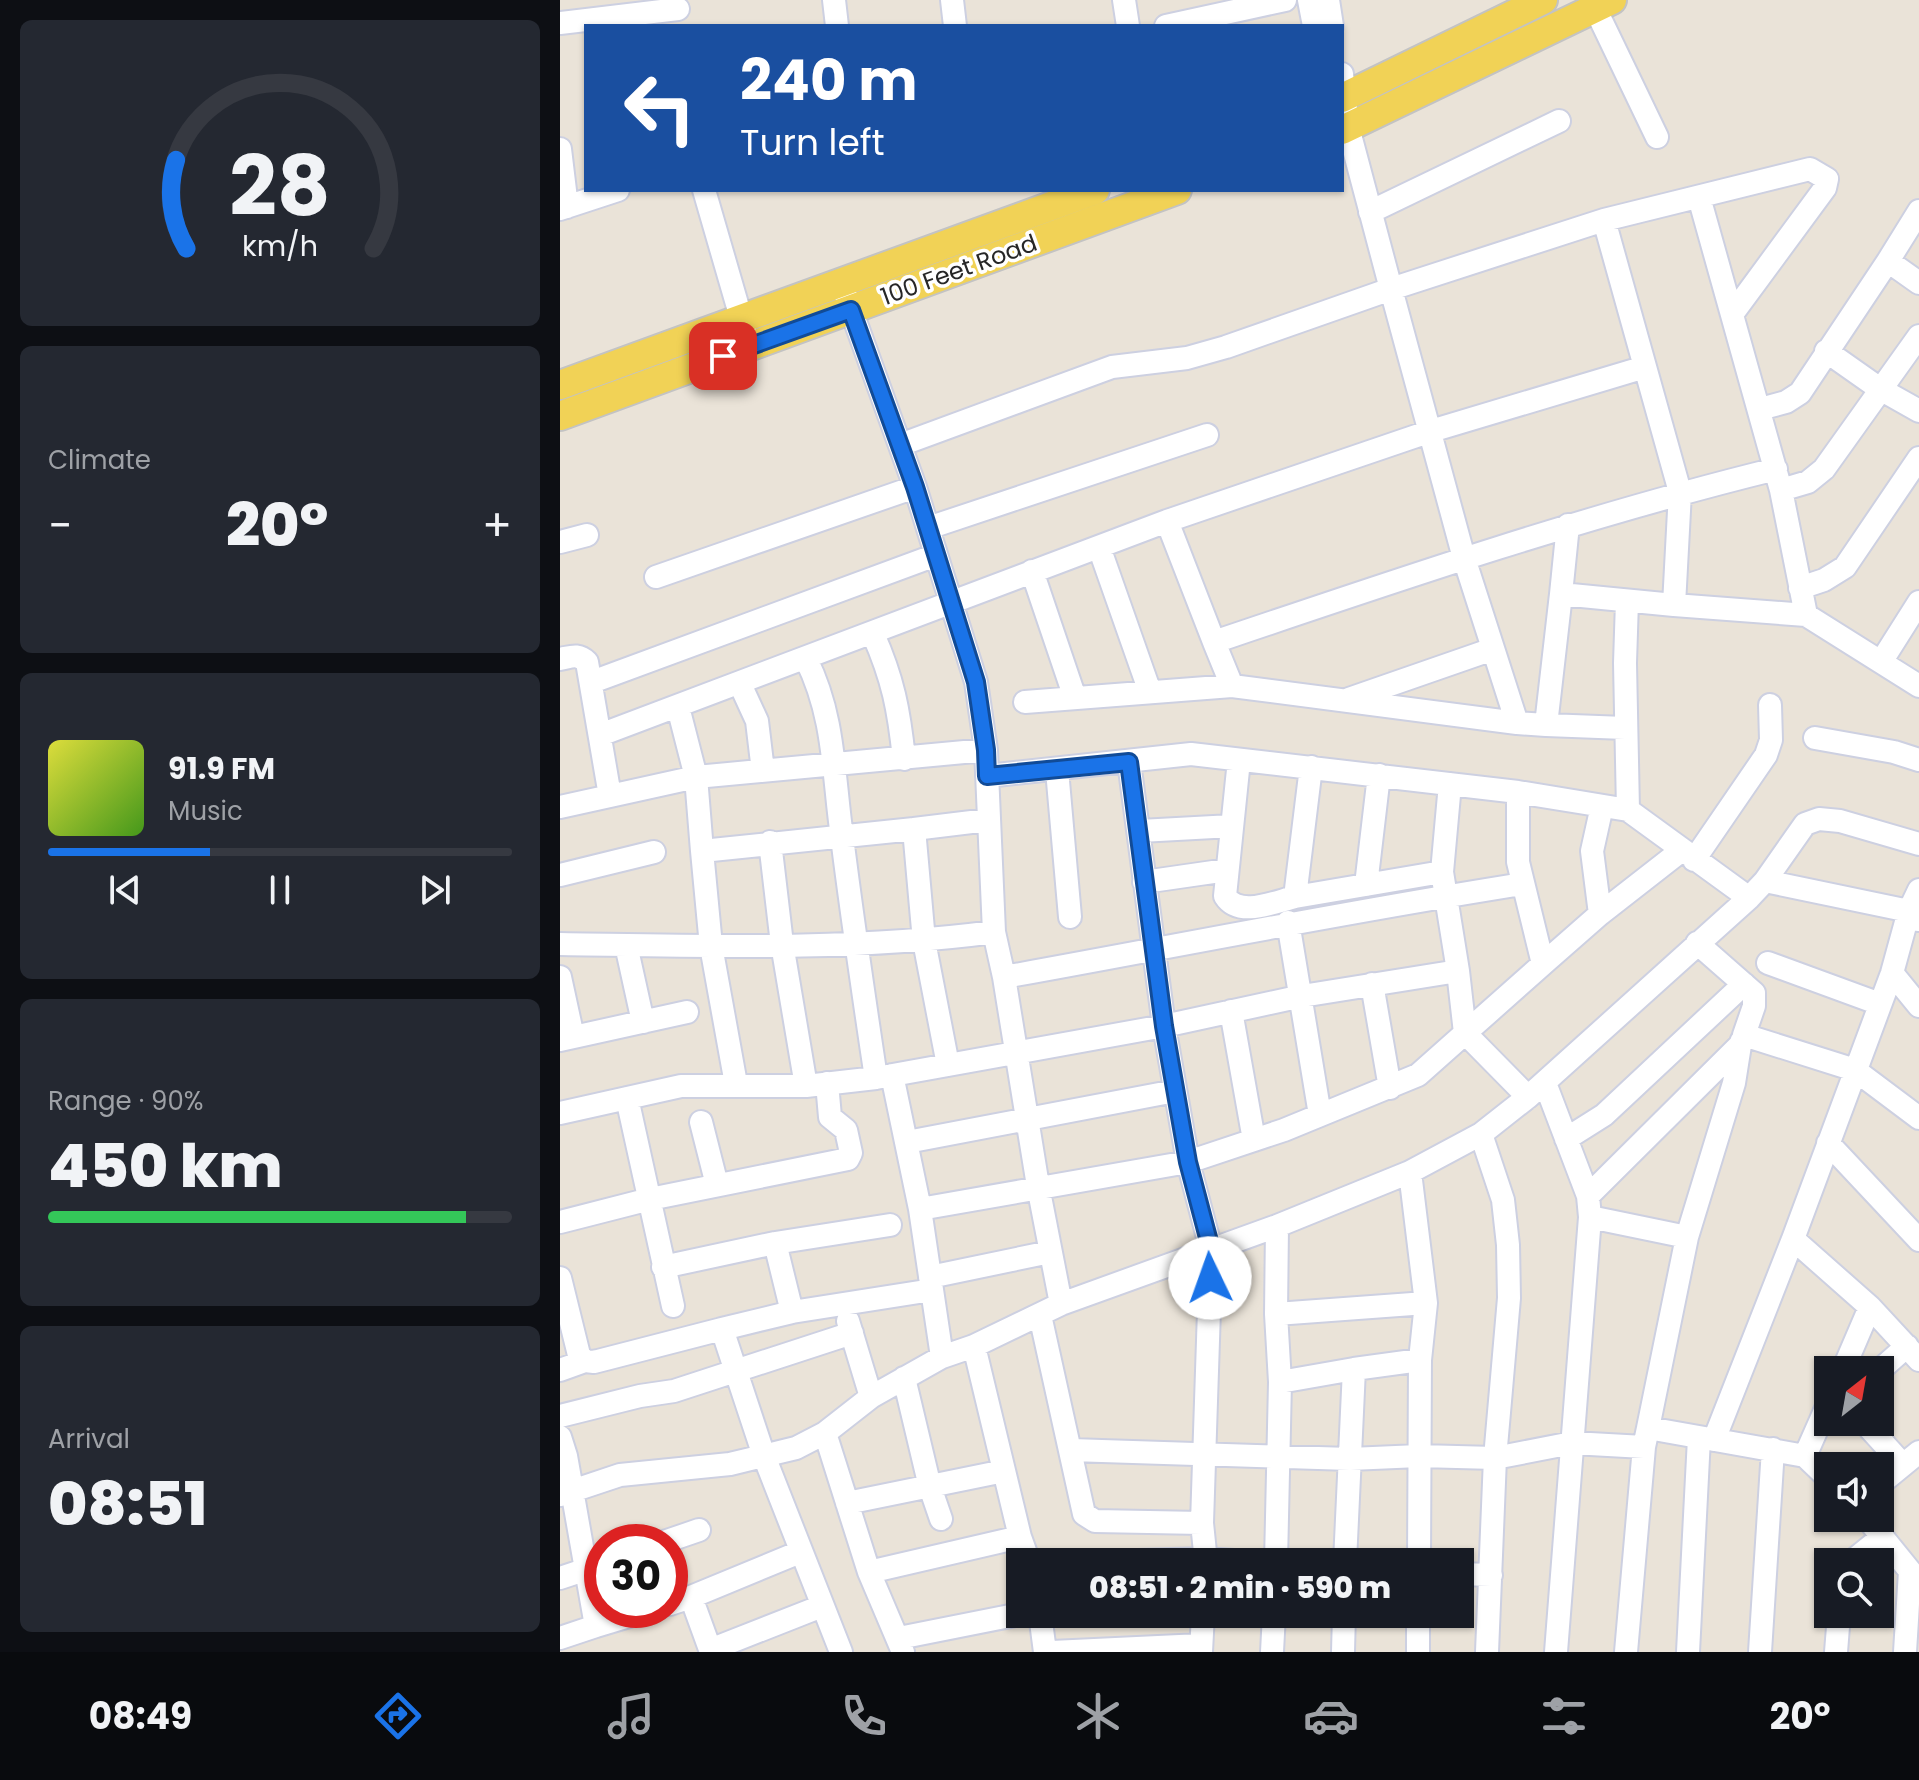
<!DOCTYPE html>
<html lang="en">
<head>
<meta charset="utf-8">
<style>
	body { margin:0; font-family:Poppins,sans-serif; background:#242831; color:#f1f3f6; height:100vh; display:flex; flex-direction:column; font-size:30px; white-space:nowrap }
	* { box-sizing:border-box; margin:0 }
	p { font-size:26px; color:#9ea1a6 }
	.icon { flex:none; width:44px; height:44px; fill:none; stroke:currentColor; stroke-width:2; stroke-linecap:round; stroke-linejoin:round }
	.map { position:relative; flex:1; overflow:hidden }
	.details { display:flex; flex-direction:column; gap:20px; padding:20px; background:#0d0f14; width:560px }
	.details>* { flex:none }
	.banner { position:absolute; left:24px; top:24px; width:760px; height:168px; border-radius:0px; box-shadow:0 2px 6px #0004; background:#1a4fa0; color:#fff; overflow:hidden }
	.needle { width:52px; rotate:31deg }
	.buttons { position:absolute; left:1254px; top:1356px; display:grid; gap:16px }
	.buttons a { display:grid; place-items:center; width:80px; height:80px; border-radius:0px; background:#171b24; box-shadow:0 2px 6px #0004; font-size:40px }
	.speed { position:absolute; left:24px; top:1524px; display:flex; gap:16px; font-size:40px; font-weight:700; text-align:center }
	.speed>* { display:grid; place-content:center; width:104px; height:104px; border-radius:50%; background:#171b24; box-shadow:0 2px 6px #0004; line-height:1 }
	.speed .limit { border:12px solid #d22; background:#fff; color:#111 }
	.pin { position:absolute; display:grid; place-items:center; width:68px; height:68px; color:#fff; margin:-34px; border-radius:16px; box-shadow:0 4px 12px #0006 }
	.me { position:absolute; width:88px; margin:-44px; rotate:357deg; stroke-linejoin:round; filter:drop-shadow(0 0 6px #0008) }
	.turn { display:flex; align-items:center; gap:28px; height:168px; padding:0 24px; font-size:36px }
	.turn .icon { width:104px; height:104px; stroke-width:2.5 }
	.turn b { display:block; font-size:56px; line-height:68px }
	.big { font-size:60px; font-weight:800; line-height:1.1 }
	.details .card { flex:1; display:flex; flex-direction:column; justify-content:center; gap:12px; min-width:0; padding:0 28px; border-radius:12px; background:#242831 }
	.details .dial { align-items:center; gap:0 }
	.dial svg { height:208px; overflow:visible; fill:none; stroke:#363941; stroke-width:7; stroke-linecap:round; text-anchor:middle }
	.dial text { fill:#f1f3f6; stroke:none }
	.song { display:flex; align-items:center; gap:24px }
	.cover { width:96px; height:96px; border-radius:12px; background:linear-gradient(135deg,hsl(60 70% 55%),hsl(100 70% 35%)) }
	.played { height:8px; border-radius:4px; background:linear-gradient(90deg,#1a73e8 35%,#363941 35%) }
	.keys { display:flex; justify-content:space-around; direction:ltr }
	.heat { display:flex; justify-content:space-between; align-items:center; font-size:44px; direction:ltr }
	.charge { height:12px; border-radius:6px; background:linear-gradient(90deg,#34c759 90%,#363941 0) }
	.trip { position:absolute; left:446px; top:1548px; width:468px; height:80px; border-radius:0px; background:#171b24; box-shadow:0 2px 6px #0004; font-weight:800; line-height:80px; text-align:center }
	.menu { display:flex; height:128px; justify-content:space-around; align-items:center; background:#090b0e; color:#9ea1a6 }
	.menu .icon { width:56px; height:56px }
	.menu .active { color:#1a73e8 }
	.menu b { font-size:36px; color:#f1f3f6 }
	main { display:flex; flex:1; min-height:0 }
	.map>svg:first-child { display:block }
</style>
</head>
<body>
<main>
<section class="details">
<div class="card dial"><svg viewBox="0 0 100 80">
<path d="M14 69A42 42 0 1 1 86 69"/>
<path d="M14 69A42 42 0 0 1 10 35" stroke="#1a73e8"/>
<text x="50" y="56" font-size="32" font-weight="700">28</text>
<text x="50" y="72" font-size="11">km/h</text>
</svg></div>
<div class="card"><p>Climate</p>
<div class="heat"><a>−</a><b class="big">20°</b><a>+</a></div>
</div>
<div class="card">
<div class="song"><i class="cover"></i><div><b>91.9 FM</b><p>Music</p></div></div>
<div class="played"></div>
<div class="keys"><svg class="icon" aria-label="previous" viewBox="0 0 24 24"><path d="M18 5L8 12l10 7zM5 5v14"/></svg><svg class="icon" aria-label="pause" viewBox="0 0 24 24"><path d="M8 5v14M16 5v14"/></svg><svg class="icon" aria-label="next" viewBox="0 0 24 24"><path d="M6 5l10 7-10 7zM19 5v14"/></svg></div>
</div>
<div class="card"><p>Range · 90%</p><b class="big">450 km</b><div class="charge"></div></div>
<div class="card"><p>Arrival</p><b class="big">08:51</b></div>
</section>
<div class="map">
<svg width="1359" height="1652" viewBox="0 0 1359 1652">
	<rect width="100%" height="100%" fill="#eae3d8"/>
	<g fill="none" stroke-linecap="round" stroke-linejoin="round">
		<defs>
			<path id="minor" d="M274,0L277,26
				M392,0L395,26
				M564,0L568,26
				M749,0L754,26
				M768,0L772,26
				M1035,8L1097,137
				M0,23L118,9
				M606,26L725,0
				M0,149L7,207
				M144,190L186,335
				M1139,197L1221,490L1246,615L1359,686
				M0,209L58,190
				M810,212L999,121
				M1044,220L1120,492L1114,605L1246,615
				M1328,261L1359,211
				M281,282L355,487L416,682L426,750L434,932L444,977L478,1186L501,1304
				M1266,351L1320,389L1359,411
				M1200,409L1226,402L1240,393L1328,261L1359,283
				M340,445L552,367L627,358L666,347L831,289L1044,220L1250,169L1267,179L1265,188L1173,313
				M1221,490L1248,482L1264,469L1359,336
				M607,521L654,642
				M1008,525L1001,594L1114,605
				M368,528L647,435
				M0,542L27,535
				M539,547L590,692
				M472,571L515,698
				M96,577L355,487
				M1240,588L1264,580L1285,567L1359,458
				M1067,601L1065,663L1068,810
				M313,634C333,679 339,710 344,759
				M0,659C11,657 18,653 27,662L50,796
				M246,659C275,717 273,774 282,837C292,917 304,998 316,1078
				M1321,662L1359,602
				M32,682L376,555
				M180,684L197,721L203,771
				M672,686L654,642C840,579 1025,516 1216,469
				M789,699L933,649
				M465,702L672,686L957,723L904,558L831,289L788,127L782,74
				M118,707L136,777L142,851L354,829
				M957,723L986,725L1001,594
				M986,725L1065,728
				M40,735L607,521L871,431L1085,367
				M1255,738L1334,752L1359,760
				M679,760L665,896C679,918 714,902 735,897L751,767
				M569,762L604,1026L628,1162L651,1249L642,1523L646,1562
				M497,770L510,917
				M427,776L631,754L958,792L1068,810L1189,898
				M890,784L882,872L898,971
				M0,807L136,777L426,750
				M580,831L672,826
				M210,842L222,944L246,1086
				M142,851L151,946L176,1084
				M1134,860L1206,755L1211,740L1210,705
				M0,875L94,852
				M1205,881L1349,911L1358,920
				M584,882L667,870
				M806,885L819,775
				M735,897L882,872
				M1040,914L1032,851L1042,806
				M728,922L760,1115
				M1137,943L1194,993V1006L1184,1035L1295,1070L1359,1118
				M0,944C145,946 291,951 434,932
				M66,945L83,1022
				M1208,963L1320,1004
				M983,964L1040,914L1122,850
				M1332,973L1359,1006
				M0,977L13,1037
				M444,977C617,946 789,911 963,884
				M812,984L830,1088
				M671,1011L694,1140
				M0,1040L127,1012
				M388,1065L364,941L354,829L428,820
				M332,1075L360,1209L382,1357
				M985,1083L1028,1196L1030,1217L996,1652
				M67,1098L113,1306
				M0,1113L121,1086H246L316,1078L604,1026L742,996L898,971L905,1033L968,1097
				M141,1122L157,1185
				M921,1134L943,1200L948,1245L949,1298L935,1458L927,1652
				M1006,1139L1044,1115L1184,984
				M347,1142L615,1091
				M1268,1143L1359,1240
				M850,1172L866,1303L860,1360L859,1562
				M1028,1196L1180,1045L1182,1040
				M360,1209L628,1162L724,1130L858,1075L983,964L958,862V792
				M1030,1217L1127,1237
				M0,1222L90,1199L288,1159L291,1153L286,1130L270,1117L267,1083
				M215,1243L232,1312
				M103,1267L215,1243L330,1225
				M370,1277L490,1252
				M0,1278L19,1355L25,1361L34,1362L162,1329L204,1456L281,1652
				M1310,1307L1359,1360
				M716,1314L866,1303
				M480,1315L524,1514L535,1521L642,1523
				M288,1321L311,1397
				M162,1329L232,1312L372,1290
				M414,1346L460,1537L469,1562
				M0,1370L25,1361
				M1283,1370L1310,1307L1233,1239L1332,973L1349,911L1359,890
				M1320,1370L1347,1346
				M344,1378L370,1487L381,1519
				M720,1382L794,1369
				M1268,1404L1245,1456L1268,1478
				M0,1416L80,1396L114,1391L292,1333
				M1304,1422L1343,1465
				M1088,1428L1127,1237L1174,1083L1180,1045
				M265,1433L309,1572L343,1652
				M0,1437L6,1456L36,1626L89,1610
				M1154,1440L1233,1239
				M511,1450L790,1459L859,1456L935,1458L1012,1443L1084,1447
				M1320,1484L1359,1452
				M0,1495L60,1475L170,1464L236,1448L265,1433L311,1397L382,1357L414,1346L501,1304L717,1226L850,1172L921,1134L968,1097L1189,898L1205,881L1245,824L1259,819L1280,821L1359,844
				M287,1503L444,1471
				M1307,1518L1350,1571L1345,1652
				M104,1542L139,1530
				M543,1562L646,1559L688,1562
				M716,1562L720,1382L716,1314L717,1226
				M785,1562L794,1369L860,1360
				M1291,1562L1322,1537
				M309,1572L460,1537
				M900,1574L931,1575
				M0,1578L42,1564
				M131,1597L240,1552
				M110,1604L131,1597L151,1652
				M480,1614L485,1652
				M0,1638L36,1626
				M339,1638L460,1614
				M150,1650L262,1606
				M492,1652L641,1645
				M641,1652L643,1614
				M712,1652L714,1614
				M783,1652L784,1614
				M858,1652V1614
				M1066,1652L1084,1447L1088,1428L1245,1456
				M1128,1652L1139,1438
				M1200,1652L1213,1449
				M1276,1652L1279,1614"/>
			<path id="major" d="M782,98L983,0
				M782,130L1052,0
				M0,385L535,190
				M0,416L617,190"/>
		</defs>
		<use href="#minor" stroke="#cdd0e1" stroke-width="26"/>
		<use href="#major" stroke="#c3c3c3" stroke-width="32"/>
		<use href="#minor" stroke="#fff" stroke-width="22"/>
		<use href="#major" stroke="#f1d256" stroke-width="28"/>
	</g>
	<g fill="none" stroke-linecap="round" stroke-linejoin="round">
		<defs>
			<path id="route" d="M163,356L291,310L355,487L416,682L426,750L427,776L569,762L604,1026L628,1162L651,1249L650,1278"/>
		</defs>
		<use href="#route" stroke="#114b97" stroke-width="20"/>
		<use href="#route" stroke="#1a73e8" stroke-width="14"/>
	</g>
	<g text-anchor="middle" stroke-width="7" stroke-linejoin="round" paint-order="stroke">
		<g font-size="24" fill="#272727" stroke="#fff">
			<text transform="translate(399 270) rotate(-20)" y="8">100 Feet Road</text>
		</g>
	</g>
</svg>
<div class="buttons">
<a><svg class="needle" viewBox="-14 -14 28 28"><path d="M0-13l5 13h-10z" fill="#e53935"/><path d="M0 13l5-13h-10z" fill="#9ea1a6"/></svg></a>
<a><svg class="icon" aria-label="sound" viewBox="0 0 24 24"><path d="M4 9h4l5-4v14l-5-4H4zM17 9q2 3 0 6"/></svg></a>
<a><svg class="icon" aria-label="search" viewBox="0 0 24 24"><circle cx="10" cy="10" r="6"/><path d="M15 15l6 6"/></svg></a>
</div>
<div class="speed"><div class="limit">30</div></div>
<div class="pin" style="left:163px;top:356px;background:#d93025"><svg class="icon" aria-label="arrive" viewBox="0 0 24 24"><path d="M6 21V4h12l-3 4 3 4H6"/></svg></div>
<svg class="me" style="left:650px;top:1278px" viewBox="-20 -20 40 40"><circle r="19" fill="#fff"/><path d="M0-13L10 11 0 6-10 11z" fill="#1a73e8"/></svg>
<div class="trip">08:51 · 2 min · 590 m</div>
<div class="banner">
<div class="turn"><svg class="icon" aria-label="left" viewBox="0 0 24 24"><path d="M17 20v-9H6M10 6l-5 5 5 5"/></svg><div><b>240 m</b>Turn left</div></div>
</div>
</div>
</main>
<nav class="menu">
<b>08:49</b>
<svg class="icon active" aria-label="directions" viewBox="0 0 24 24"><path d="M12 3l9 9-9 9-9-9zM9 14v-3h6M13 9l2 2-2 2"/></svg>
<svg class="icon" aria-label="music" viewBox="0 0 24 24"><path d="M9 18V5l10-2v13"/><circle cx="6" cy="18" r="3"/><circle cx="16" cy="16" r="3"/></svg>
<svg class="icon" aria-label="phone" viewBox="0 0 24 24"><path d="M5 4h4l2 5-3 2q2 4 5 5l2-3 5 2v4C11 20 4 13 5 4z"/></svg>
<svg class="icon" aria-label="climate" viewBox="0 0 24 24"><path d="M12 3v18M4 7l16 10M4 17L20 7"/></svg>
<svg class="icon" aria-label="car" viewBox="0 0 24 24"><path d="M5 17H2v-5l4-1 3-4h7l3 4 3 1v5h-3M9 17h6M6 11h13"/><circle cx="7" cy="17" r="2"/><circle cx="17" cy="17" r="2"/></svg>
<svg class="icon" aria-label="filters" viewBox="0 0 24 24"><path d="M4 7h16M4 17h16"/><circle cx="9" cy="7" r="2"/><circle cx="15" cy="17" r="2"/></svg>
<b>20°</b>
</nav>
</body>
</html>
